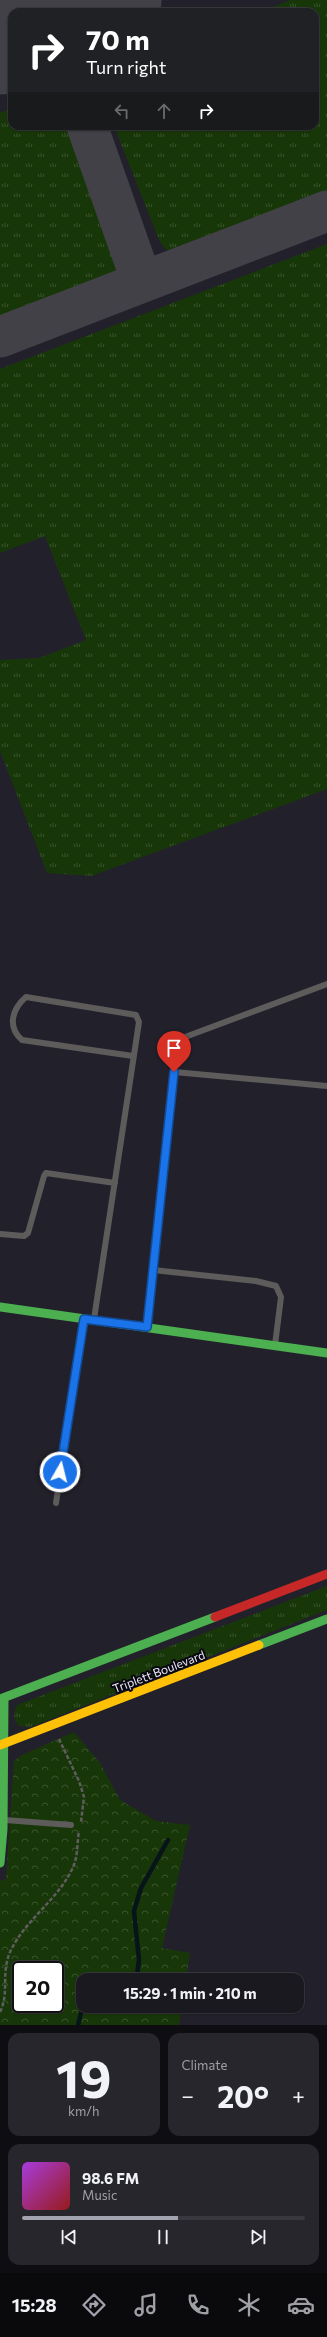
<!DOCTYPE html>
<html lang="en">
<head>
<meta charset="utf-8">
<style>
	body { margin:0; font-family:Commissioner,sans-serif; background:#27262d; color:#f1f3f6; height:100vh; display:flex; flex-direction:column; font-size:15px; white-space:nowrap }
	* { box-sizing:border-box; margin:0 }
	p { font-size:13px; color:#9fa0a5 }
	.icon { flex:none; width:22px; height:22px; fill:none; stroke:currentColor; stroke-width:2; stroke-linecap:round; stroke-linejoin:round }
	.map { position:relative; height:2025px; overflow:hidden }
	.panel { display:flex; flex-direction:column; gap:8px; padding:8px; background:#0e0e12; flex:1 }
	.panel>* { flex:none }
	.hud { position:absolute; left:8px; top:8px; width:311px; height:122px; border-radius:12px; box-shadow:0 1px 3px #0004,0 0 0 1px #38383e; background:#202124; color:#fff; overflow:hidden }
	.speed { position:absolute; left:12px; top:1961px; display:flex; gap:8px; font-size:20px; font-weight:700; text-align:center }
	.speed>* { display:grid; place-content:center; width:52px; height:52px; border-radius:50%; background:#1a1920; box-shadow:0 1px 3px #0004,0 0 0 1px #38383e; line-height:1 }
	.speed .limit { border:2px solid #111; border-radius:6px; background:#fff; color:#111 }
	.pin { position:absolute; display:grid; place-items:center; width:34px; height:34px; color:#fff; margin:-41px -17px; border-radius:50% 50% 50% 0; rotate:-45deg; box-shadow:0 0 4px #0007 }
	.pin .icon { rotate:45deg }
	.me { position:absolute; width:44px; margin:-22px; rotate:8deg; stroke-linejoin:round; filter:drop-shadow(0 0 3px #0008) }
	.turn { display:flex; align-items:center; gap:14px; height:84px; padding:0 12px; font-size:18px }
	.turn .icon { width:52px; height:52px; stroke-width:2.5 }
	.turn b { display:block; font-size:28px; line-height:34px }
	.lanes { display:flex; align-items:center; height:38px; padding:0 12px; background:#0003; justify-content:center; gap:20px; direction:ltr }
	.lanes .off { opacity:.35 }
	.big { font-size:30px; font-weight:700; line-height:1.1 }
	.panel .tile { flex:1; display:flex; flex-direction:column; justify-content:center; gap:6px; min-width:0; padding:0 14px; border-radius:12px; background:#27262d }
	.panel .dial { align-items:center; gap:0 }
	.dial b { font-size:52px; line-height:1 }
	.song { display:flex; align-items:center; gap:12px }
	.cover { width:48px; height:48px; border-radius:6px; background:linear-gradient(135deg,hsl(280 70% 55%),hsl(0 70% 35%)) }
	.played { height:4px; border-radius:2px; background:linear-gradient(90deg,#a3a2af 55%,#38383e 55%) }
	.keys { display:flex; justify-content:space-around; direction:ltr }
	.heat { display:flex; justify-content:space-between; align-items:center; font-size:22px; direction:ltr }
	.panel .tiles { flex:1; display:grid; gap:8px; grid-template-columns:1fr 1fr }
	.tile:last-child { grid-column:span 2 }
	.trip { position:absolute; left:76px; top:1973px; width:228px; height:40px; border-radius:12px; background:#1a1920; box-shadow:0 1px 3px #0004,0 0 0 1px #38383e; font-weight:700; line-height:40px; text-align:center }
	.tabs { display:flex; height:64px; justify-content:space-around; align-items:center; background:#0a0a0d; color:#9fa0a5 }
	.tabs .icon { width:28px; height:28px }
	.tabs .on { color:#a3a2af }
	.tabs b { font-size:18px; color:#f1f3f6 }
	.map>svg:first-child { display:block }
</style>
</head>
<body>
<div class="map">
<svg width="327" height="2025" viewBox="0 0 327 2025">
	<defs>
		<pattern id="grass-tufts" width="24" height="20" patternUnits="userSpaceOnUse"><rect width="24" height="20" fill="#183708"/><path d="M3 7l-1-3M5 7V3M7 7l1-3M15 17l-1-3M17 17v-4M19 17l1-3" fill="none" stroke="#3a542d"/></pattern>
		<pattern id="forest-crowns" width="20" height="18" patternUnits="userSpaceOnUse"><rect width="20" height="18" fill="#183708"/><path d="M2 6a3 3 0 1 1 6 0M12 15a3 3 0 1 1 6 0" fill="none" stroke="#3a542d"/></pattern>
	</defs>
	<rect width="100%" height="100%" fill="#22212b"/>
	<path fill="url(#grass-tufts)" d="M291,0H327V208L200,257C183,261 170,256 160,242L114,126H315V12H259Z
		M12,108V126H73L121,249L123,258L121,275L107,291L0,333V113Z
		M327,244V789L91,876L47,873L0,751V660L39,658L86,640L45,536L0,553V369Z
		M327,1586V1610L30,1727L19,1726C13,1719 13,1714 17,1705Z"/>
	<path fill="url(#forest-crowns)" fill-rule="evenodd" d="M74,1732L100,1763L120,1800L156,1821L190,1825L162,1948L190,1953L186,1980H83V2006H182L179,2025H0V1881L6,1879L14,1761L22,1755ZM21,1970H55V2004H21Z"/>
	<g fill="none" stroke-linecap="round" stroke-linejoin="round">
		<path stroke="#07141a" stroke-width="4.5" d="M131,1980L137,1975L139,1960L134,1911L141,1888L168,1840
			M78,2025L83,2005"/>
		<path stroke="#424148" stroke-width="41" d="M87,126L142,282
			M0,337L327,211"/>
		<path stroke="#424148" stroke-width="103" d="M79,12L110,0
			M0,43L12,38"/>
		<path stroke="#5f5d60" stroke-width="2.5" stroke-dasharray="4 2" stroke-linecap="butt" d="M59,1739L79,1781L84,1797L81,1822
			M0,2012C10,1992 0,1973 11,1950C26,1919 59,1899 73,1867C78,1857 77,1842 79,1831"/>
		<path stroke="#5e5b5b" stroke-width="6" d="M174,1072L327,1086
			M0,1234L24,1236L28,1233L44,1176L46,1173L115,1183
			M153,1270L256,1281L276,1286L281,1297L275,1345
			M94,1319L139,1022L136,1015L26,997C12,1009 7,1027 22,1040L133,1056
			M147,1326L177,1040L327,984
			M56,1503L83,1321
			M5,1820L71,1825"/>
		<path stroke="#4caf50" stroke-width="9" d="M0,1307L327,1353
			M259,1645L327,1619
			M0,1699L215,1617
			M0,1863L3,1829L4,1698"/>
		<path stroke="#ffc107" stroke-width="9" d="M0,1745L259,1645"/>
		<path stroke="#c62828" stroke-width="9" d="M215,1617L327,1574"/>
	</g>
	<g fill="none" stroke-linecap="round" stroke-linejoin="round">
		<defs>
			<path id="route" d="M60,1472L84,1319L147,1327L174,1072"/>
		</defs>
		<use href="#route" stroke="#114b97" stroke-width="10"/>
		<use href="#route" stroke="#1a73e8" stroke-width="7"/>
	</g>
	<g text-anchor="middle" stroke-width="4" stroke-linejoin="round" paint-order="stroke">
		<g font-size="12" fill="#e9e8f6" stroke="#090810">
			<text transform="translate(159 1672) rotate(-21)" y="4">Triplett Boulevard</text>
		</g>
	</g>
</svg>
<div class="speed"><div class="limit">20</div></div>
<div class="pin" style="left:174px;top:1072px;background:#d93025"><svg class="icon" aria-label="arrive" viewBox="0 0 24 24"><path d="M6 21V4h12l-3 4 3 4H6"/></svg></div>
<svg class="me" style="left:60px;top:1472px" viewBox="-20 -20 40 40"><circle r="17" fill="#1a73e8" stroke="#fff" stroke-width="3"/><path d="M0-11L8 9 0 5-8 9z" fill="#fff"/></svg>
<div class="trip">15:29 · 1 min · 210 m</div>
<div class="hud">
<div class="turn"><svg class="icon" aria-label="right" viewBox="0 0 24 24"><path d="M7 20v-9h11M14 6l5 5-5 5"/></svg><div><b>70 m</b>Turn right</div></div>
<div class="lanes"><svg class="icon off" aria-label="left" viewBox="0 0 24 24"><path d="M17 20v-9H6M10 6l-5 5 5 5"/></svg><svg class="icon off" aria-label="ahead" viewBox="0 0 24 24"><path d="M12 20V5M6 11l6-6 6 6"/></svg><svg class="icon" aria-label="right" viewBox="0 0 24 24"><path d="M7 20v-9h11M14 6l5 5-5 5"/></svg></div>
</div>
</div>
<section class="panel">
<div class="tiles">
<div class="tile dial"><b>19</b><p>km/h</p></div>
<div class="tile"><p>Climate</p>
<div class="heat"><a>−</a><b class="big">20°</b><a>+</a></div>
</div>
<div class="tile">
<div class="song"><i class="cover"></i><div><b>98.6 FM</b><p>Music</p></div></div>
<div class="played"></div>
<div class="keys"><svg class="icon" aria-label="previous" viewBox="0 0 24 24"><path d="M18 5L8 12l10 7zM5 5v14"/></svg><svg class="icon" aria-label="pause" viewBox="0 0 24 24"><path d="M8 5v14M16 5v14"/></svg><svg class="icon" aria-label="next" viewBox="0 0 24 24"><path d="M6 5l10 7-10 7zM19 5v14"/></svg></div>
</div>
</div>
</section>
<nav class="tabs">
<b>15:28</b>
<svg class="icon on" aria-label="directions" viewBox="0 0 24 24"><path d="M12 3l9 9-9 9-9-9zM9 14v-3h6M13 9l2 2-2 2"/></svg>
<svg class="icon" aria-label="music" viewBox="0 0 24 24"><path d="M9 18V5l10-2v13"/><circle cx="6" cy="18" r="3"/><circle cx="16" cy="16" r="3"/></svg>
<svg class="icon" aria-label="phone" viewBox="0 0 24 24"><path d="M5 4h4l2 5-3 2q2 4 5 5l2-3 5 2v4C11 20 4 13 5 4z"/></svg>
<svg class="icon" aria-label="climate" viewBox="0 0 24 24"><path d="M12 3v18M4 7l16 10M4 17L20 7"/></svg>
<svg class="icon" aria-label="car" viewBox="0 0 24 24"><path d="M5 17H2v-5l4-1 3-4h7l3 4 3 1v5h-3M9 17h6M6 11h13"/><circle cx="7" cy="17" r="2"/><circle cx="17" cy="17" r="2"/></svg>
</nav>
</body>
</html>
